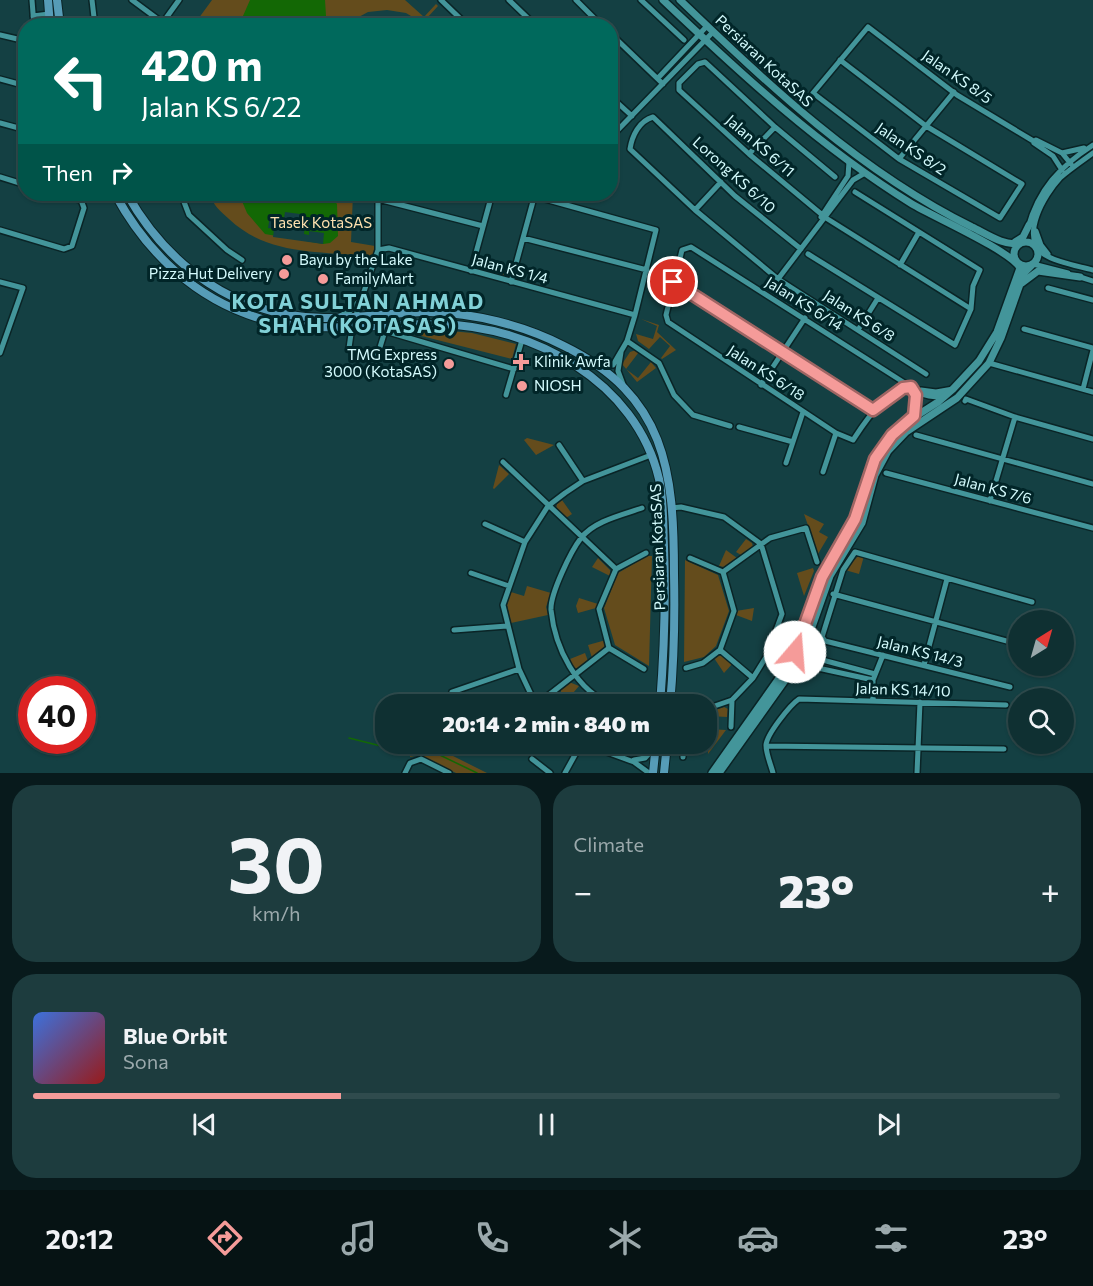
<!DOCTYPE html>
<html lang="en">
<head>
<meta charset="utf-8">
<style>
	body { margin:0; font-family:Commissioner,sans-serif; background:#1d3c3e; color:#f1f3f6; height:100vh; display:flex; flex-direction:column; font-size:22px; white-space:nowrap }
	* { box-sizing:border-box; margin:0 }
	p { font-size:20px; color:#9ba9ac }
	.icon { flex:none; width:33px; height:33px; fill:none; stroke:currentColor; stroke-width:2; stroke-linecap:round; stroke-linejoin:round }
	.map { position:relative; height:773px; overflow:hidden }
	.details { display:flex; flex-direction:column; gap:12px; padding:12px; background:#081a1c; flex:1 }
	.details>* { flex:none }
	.hud { position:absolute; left:18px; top:18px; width:600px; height:183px; border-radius:24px; box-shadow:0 2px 4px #0004,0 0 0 2px #2f4b4d; background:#00695c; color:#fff; overflow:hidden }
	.needle { width:39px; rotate:37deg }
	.buttons { position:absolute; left:1008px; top:610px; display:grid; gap:12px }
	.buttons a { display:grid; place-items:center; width:66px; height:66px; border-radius:50%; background:#0f3032; box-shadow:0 2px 4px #0004,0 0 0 2px #2f4b4d; font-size:30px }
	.speed { position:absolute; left:18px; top:676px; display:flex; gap:12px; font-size:30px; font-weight:700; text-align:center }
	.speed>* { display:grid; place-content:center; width:78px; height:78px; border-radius:50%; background:#0f3032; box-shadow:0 2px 4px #0004,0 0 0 2px #2f4b4d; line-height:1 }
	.speed .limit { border:9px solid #d22; background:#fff; color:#111 }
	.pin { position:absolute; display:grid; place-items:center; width:51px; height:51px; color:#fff; margin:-26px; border:3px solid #fff; border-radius:50%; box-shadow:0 2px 6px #0007 }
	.me { position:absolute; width:66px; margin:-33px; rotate:18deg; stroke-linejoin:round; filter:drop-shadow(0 0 4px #0008) }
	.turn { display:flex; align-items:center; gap:21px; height:126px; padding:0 24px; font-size:27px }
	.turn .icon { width:78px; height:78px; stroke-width:2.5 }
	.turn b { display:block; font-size:42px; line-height:51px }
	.then { display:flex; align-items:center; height:57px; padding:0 24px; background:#0003; gap:12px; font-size:22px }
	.big { font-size:45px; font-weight:800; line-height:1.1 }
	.details .widget { flex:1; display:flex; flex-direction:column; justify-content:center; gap:9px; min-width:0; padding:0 21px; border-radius:24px; background:#1d3c3e }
	.details .dial { align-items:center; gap:0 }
	.dial b { font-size:78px; line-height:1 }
	.song { display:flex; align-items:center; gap:18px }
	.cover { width:72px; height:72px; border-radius:9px; background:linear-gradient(135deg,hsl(220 70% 55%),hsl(0 70% 35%)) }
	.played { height:6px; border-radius:3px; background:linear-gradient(90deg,#f59b99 30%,#2f4b4d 30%) }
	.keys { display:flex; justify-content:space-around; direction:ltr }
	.heat { display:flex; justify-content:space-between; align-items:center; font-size:33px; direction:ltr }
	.details .tiles { flex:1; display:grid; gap:12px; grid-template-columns:1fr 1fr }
	.widget:last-child { grid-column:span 2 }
	.trip { position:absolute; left:375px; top:694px; width:342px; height:60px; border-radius:24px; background:#0f3032; box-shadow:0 2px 4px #0004,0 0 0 2px #2f4b4d; font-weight:800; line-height:60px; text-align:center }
	.dock { display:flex; height:96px; justify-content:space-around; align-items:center; background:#061314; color:#9ba9ac }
	.dock .icon { width:42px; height:42px }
	.dock .selected { color:#f59b99 }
	.dock b { font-size:27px; color:#f1f3f6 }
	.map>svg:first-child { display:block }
</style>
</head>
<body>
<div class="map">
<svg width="1093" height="773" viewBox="0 0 1093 773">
	<rect width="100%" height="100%" fill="#144043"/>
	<path fill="#644c1c" d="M212,0H405L424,17L436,4L438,6L426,19L433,25H426L406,13L387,10L368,12L344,25L193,26Z
		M210,194H353L351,242L375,246L373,257C322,250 269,257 229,219C220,211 213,205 210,194Z
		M477,263L510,271V273L504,275L480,269Z
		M641,319L659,325L657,332L676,350L662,359L661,358L670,346L660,337L649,349L638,341L636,334L653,339L657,326Z
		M429,329L472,333L516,344L512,359L398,330Z
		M636,350L639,352L626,369L638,378L651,362L656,368L637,382L622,364L630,352Z
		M527,438L554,445L536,455L524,440Z
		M499,465L509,474L494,489L493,488Z
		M562,500L572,514L566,518L556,509L557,504Z
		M804,514L824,524L819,532L828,537L818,554Z
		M746,539L752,543L753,547L741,555L736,552Z
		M726,550L737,558L724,567L719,566Z
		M859,555L864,556L859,574L845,570Z
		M647,556H652L649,666L615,645L604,608L618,573Z
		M598,558L610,570V576L592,567Z
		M685,560L718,575L729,611L716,646L704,657L684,662Z
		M813,568L814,571L804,596L797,573Z
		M527,586L551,593L546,607L548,615L511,623L507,605L511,592L524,596Z
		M579,598L598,604L596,608L578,613L576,606Z
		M754,608L752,621L736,615V611Z
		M606,640L603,650L592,658L588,645Z
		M585,653L588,661L578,669L573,667L570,659Z
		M716,656H724L733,663L724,673L714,658Z
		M569,682L579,686L568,699L561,693V688Z
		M724,707L728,709L727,717L709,716V712Z
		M709,729L726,730L708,754Z
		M403,744H429L487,773H456L420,755L410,757L412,748Z"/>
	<path fill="#136805" d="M250,0H325L326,16L324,25H239Z
		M239,194H328L337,204L338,236L330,243L323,244L265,234L247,213Z"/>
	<path fill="#144043" d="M285,212L300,214L299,221L305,222L304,234L309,235V231L324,233L323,244L273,237L274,229L268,228L270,216L284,218Z"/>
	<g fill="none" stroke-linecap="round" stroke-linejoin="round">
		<path stroke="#136805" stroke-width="1.5" d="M349,738L393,749L396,744
			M417,744L477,773"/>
		<defs>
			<path id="minor" d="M32,0L34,26
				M92,0L95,26
				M132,0L163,23
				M441,0L468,26
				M509,0L536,26
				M576,0L602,26
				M641,0L684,40
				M33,16L49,14
				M34,24L43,23L49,26
				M161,25L179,0
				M610,33L663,84
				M0,35L26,41
				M840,60L926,126L1022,184L1000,218L899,159L813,93L868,27L957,95L1035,142
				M658,78L707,26
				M0,79L26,86
				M610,96L632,116
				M0,123L26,130
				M610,138L713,32
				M1062,153L1084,148
				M1093,153C1082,161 1070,169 1060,178C1045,194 1018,238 1045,255C1058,263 1078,266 1093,270
				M749,154L775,127
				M899,159L954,92
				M1062,170L1053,156L1034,143L1036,140L1062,153L1071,164
				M0,177L26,185
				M835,177L775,127L705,62L698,64L679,83V90L749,154L826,218L971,309
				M56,194L81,200L95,194
				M181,194L189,215L227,250L242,260
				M378,194V250L352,327L349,348L377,357L385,331L514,369
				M534,196L656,230L635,315L627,341L613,365L597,364
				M378,199L483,226
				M695,210L721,182
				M821,217L848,176L849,162
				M1028,228C1038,190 1060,166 1093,145
				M0,230L64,249L72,246L84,208L81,200
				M1036,231L1041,245L1048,254
				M523,238L647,270
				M801,249L735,196L653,117C639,121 632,136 630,149L695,210L778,279L926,374
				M378,250L389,248L635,315
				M808,254L955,345L971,309L973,286L980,270L855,192
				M1033,264L1068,273
				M900,265L919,232
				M471,271L492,194
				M1077,276L1093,281
				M778,279L853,180L865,173
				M0,282L23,288L0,353
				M511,282L535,194
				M673,282L874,410
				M1048,288L1093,300
				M338,317L350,311L362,298L371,311L377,313
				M1024,329L1093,348
				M858,330L878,298
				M627,341L659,363L674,395L693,415L730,426
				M621,352L618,371L624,387
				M989,363L1093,392
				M761,385L805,318
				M911,387C884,392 867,419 853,440L836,433L668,322L666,315L682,250L691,247L911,387C921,395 933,399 945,395
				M1083,389L1093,350
				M921,390L936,392L953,389
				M506,395L522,340
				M965,401L966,399L1015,417L1093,439
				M913,417L916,402L914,390
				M739,427L793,442
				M916,435L1093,484
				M559,445L583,481
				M503,462L616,569
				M786,463L803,412
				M823,472L836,433
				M886,473L1093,528
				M990,501L1015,417
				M671,508L681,507L724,517L761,544L782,614L766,657L753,678L732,700L706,709
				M485,524L525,542
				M723,572L770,538L806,528L817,562
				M471,573L509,586
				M833,594L1018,644
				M454,630L507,626
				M720,650L753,678
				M800,654L875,674
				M795,663L873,680
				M924,665L947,579
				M686,668L703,663L720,650L734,611L723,572L690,558
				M644,669L609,648L599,609L616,569L646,553
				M1010,687L825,641L822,637L843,570L855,552L1032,602
				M452,692L519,669
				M873,700V680L883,655
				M536,705L519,669L503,605L525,542L548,506L565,493L583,481L651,455
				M536,705L609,648
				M613,705C576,691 555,648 551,610C550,594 571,551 581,538C594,521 622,515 642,508
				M731,727L732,700
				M585,744L634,762L649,773
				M766,746L1004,749
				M683,757L684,744
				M532,759L550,773
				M634,760L645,758L655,747
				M405,773L410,763L421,759L449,773
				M565,773L581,744
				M773,773C771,765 766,754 766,745C767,734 790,705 799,699L1006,705
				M917,773L920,702"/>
			<path id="tertiary" d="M663,0C741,74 820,147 912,204C934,217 1011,251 1020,268L997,332L979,361L953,389L938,402L902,425L883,446L870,472L855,519L821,577L794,657L712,773
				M680,0C770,86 859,171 972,227C985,233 1005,247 1019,243
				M1014 254a12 12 0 1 1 24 0a12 12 0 1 1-24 0Z
				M1015,242L1023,237L1029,225
				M1022,283L1038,271L1080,277
				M719,773L801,658L830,576L862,523L875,475L888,451L906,432L957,398L989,363L1001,338L1024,273L1033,264"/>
			<path id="secondary" d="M48,0L50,26
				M57,0L60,26
				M115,194C147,253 196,300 262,319C319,335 380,323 438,324C533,326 636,381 659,479C664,501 663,524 664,547C666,599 664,653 660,705
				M127,194C168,267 237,317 324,318C359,319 393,312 428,312C474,313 523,325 564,346C666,396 674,470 674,574C675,618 674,661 670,705
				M653,773L656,744
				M664,773L667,744"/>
		</defs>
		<use href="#minor" stroke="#0a2426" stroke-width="8"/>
		<use href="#tertiary" stroke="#0a2426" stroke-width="10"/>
		<use href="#secondary" stroke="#0a2426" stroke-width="10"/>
		<use href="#minor" stroke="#43959a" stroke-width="5"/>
		<use href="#tertiary" stroke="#43959a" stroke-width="7"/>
		<use href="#secondary" stroke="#569cb7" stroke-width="8"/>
	</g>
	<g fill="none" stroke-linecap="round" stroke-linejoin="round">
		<defs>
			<path id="route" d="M673,282L873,410L903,388L911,387L916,395L914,416L892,435L875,459L855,519L822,577L795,652"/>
		</defs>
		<use href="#route" stroke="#9f6563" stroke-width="15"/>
		<use href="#route" stroke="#f59b99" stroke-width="10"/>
	</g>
	<g fill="#f59b99" stroke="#012528" stroke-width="2">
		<circle cx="287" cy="260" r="6"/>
		<circle cx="284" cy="274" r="6"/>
		<circle cx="323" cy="279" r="6"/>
		<path d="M518 353h6v6h6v6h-6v6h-6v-6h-6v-6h6z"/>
		<circle cx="449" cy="364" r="6"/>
		<circle cx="522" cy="386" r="6"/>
	</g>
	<g text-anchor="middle" stroke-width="6" stroke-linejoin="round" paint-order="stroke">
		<g font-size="15" fill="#d4fbfd" stroke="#012528">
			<text transform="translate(764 61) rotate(43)" y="5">Persiaran KotaSAS</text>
			<text transform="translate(957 77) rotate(35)" y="5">Jalan KS 8/5</text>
			<text transform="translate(760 146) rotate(41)" y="5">Jalan KS 6/11</text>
			<text transform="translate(911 149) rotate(34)" y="5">Jalan KS 8/2</text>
			<text transform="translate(734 175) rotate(42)" y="5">Lorong KS 6/10</text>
			<text transform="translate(510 269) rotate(15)" y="5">Jalan KS 1/4</text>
			<text transform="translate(804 304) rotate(32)" y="5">Jalan KS 6/14</text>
			<text transform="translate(859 316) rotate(33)" y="5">Jalan KS 6/8</text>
			<text transform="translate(766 373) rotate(33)" y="5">Jalan KS 6/18</text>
			<text transform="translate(993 489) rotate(15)" y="5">Jalan KS 7/6</text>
			<text transform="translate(658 547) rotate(-92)" y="5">Persiaran KotaSAS</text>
			<text transform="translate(920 652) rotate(14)" y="5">Jalan KS 14/3</text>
			<text transform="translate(903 690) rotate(2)" y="5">Jalan KS 14/10</text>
		</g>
		<g font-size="15" fill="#fde1af" stroke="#012528">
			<text x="321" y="228">Tasek KotaSAS</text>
		</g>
		<g font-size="15" fill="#d4fbfd" stroke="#012528" text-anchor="start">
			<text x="299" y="265">Bayu by the Lake</text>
			<text x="272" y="279" text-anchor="end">Pizza Hut Delivery</text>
			<text x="335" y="284">FamilyMart</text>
			<text x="437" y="360" text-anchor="end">TMG Express<tspan x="437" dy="17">3000 (KotaSAS)</tspan></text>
			<text x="534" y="367">Klinik Awfa</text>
			<text x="534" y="391">NIOSH</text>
		</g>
		<g font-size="21" font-weight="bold" letter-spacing="1.5" fill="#81d1d7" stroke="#012528">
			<text x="358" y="309">KOTA SULTAN AHMAD<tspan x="358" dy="24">SHAH (KOTASAS)</tspan></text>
		</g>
	</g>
</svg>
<div class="buttons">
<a><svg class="needle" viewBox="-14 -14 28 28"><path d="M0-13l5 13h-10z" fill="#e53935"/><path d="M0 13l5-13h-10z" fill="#9ba9ac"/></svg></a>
<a><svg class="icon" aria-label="search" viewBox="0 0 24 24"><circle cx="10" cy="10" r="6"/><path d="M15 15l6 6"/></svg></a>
</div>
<div class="speed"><div class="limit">40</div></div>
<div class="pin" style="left:673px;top:282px;background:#d93025"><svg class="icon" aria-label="arrive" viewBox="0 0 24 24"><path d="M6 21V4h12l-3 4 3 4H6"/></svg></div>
<svg class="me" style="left:795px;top:652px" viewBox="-20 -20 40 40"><circle r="19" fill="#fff"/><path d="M0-13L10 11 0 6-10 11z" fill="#f59b99"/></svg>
<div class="trip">20:14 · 2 min · 840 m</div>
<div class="hud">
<div class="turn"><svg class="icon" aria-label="left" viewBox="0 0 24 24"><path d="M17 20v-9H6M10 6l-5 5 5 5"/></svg><div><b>420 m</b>Jalan KS 6/22</div></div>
<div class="then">Then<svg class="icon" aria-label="right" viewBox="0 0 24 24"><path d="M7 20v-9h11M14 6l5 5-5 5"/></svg></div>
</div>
</div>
<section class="details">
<div class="tiles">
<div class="widget dial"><b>30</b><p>km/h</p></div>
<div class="widget"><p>Climate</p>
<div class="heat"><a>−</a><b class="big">23°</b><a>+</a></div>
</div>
<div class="widget">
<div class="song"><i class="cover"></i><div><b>Blue Orbit</b><p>Sona</p></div></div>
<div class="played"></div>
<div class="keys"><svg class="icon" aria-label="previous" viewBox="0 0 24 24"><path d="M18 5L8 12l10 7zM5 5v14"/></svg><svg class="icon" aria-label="pause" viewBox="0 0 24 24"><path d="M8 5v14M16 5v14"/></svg><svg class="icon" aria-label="next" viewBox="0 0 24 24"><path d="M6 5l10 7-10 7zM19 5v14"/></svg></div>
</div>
</div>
</section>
<nav class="dock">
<b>20:12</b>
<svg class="icon selected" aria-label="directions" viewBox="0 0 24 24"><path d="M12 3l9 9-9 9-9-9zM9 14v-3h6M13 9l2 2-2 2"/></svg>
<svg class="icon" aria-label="music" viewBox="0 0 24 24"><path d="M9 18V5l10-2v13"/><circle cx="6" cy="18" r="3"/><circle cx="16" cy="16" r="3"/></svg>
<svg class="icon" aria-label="phone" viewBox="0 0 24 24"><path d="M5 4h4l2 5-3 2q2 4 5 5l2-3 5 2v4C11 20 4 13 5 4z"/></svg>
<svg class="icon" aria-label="climate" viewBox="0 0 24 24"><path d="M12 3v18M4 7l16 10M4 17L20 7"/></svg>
<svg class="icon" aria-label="car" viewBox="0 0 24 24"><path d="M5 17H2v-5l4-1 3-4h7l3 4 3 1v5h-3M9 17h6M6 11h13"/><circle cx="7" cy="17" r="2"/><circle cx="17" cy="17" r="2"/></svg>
<svg class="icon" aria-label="filters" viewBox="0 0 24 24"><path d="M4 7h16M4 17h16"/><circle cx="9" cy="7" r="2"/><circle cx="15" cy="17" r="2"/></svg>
<b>23°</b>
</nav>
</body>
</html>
